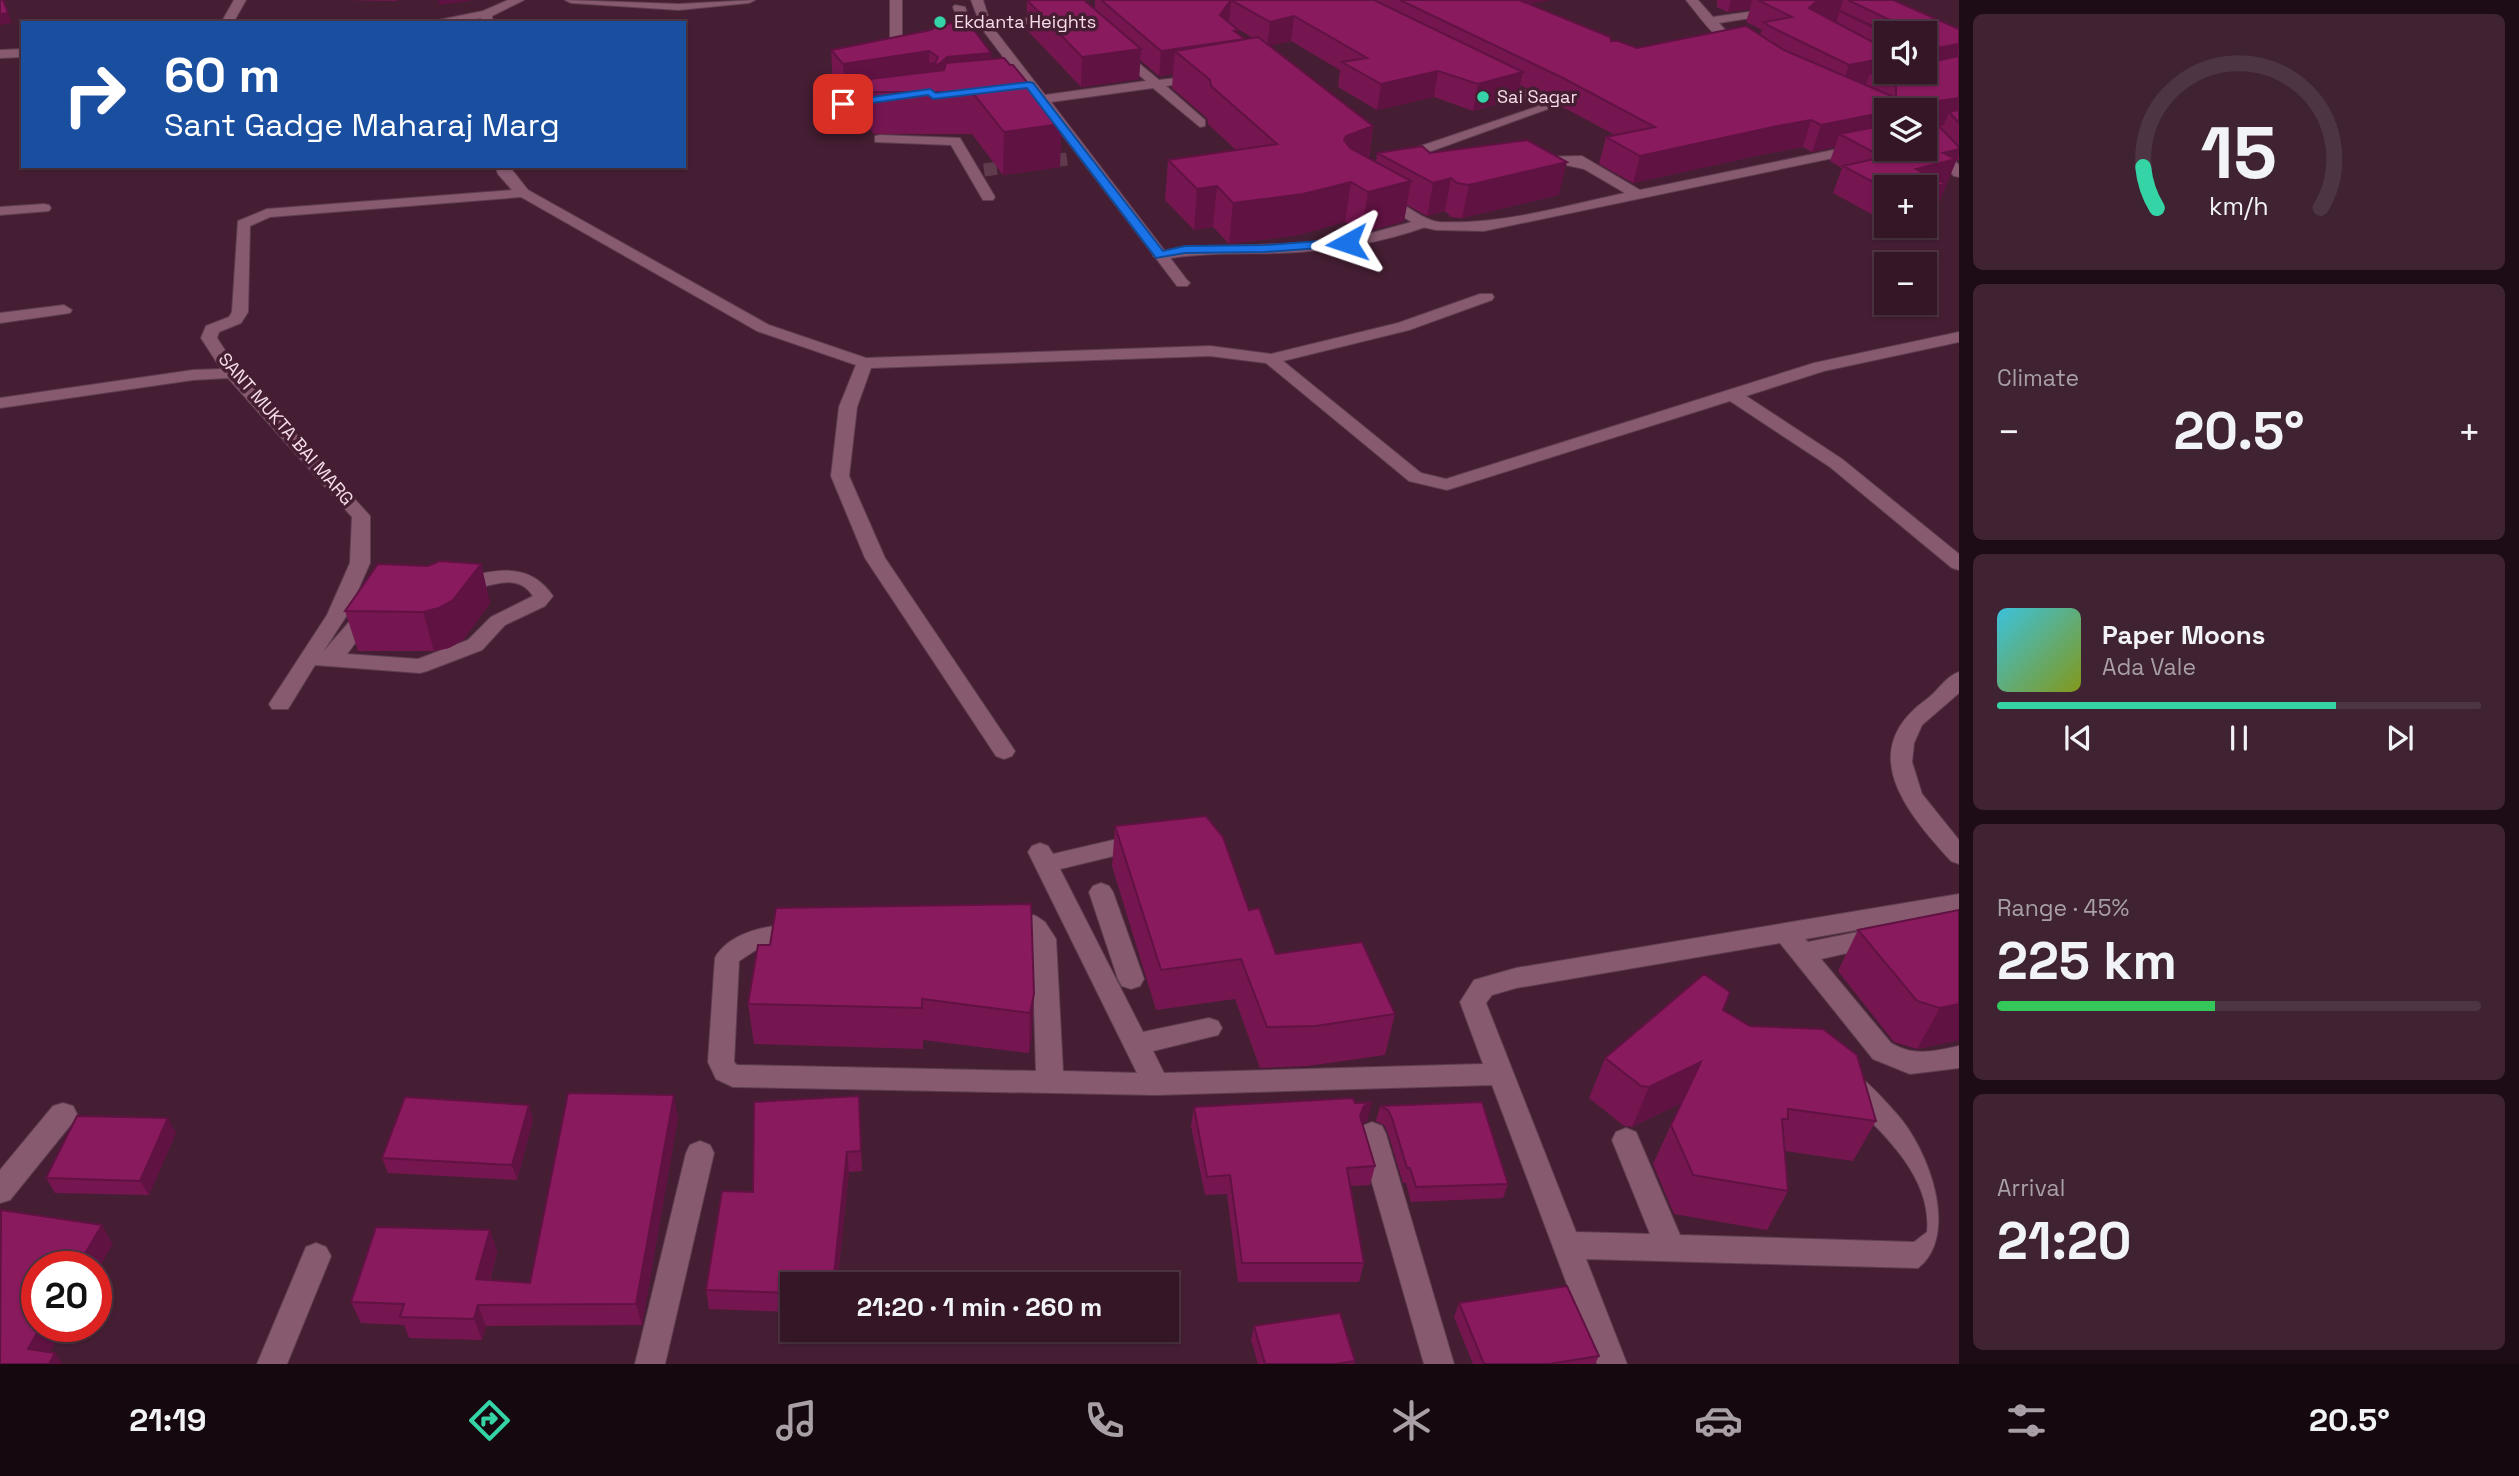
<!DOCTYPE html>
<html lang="en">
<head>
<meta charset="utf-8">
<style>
	body { margin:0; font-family:"Space Grotesk",sans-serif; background:#3f2332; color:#f1f3f6; height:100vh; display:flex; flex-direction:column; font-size:26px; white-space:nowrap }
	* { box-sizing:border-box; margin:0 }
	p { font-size:23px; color:#a99fa7 }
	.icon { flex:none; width:38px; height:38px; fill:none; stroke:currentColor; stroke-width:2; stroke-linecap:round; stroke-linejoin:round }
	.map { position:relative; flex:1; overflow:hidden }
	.panel { display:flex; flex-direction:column; gap:14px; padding:14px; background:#1d0c15; width:560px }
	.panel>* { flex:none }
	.hud { position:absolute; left:21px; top:21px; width:665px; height:147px; border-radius:0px; box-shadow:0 2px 5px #0004,0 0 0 2px #4e3543; background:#1a4fa0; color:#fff; overflow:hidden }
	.tools { position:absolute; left:1874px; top:21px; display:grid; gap:14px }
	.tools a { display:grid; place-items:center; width:63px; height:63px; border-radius:0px; background:#341626; box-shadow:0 2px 5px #0004,0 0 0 2px #4e3543; font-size:35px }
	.speed { position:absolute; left:21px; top:1251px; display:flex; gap:14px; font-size:35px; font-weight:700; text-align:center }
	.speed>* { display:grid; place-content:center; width:91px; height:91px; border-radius:50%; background:#341626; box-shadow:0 2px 5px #0004,0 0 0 2px #4e3543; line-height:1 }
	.speed .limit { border:10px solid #d22; background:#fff; color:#111 }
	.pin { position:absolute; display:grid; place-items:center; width:60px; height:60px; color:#fff; margin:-30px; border-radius:14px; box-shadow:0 4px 10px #0006 }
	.me { position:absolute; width:77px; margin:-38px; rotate:265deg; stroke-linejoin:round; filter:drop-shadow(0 0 5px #0008) }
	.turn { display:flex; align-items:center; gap:24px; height:147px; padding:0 28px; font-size:32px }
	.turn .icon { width:91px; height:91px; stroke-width:2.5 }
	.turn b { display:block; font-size:49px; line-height:60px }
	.big { font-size:52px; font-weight:600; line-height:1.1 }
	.panel .tile { flex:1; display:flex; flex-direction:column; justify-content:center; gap:10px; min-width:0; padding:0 24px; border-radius:10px; background:#3f2332 }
	.panel .dial { align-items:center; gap:0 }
	.dial svg { height:182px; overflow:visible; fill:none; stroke:#4e3543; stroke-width:7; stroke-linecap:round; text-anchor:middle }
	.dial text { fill:#f1f3f6; stroke:none }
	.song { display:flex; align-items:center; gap:21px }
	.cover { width:84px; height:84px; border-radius:10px; background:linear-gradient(135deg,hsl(190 70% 55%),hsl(70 70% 35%)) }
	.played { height:7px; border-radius:4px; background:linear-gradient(90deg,#35d4a7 70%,#4e3543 70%) }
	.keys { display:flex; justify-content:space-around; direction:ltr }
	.heat { display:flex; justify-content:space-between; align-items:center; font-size:38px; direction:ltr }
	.charge { height:10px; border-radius:5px; background:linear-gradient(90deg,#34c759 45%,#4e3543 0) }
	.trip { position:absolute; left:780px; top:1272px; width:399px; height:70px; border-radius:0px; background:#341626; box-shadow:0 2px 5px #0004,0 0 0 2px #4e3543; font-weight:600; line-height:70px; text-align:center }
	.menu { display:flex; height:112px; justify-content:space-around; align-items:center; background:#15090f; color:#a99fa7 }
	.menu .icon { width:49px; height:49px }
	.menu .active { color:#35d4a7 }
	.menu b { font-size:32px; color:#f1f3f6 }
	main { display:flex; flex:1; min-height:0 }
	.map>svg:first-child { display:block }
</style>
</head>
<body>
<main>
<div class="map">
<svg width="1959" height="1364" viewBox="0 0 1959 1364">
	<rect width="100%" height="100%" fill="#451e33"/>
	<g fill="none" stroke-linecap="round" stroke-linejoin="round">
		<path stroke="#603b4e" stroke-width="13" stroke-dasharray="13 6" stroke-linecap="butt" d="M984,170L1067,159"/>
		<defs>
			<path id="lane" d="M1423,219L1428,220V226C1379,244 1330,251 1279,253C1240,254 1199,252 1160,260L1153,256L1155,253L1186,248L1304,243L1353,238Z"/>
			<path id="street" d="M234,0H246L233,23H221Z
				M508,0H524L492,16L493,23H481V18L453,23H424L483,11Z
				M565,0L679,4L755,0L749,3L679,10L571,3Z
				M890,0H902V37L908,44L922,45V51L901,50L890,38Z
				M971,0H983L990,22L1060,15V19L1056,21L994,29L1045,95L1146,81L1114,53L1112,50L1118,46L1159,80L1202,75V81L1166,86L1205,120V126L1200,127L1153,88L1051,102L1187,280L1190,283L1187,286H1177L982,29Z
				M1686,0H1698L1713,17L1776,8L1782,11L1776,14L1719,23L1729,34L1748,44V50C1723,53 1700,17 1686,0Z
				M955,5L965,7L972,27L970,30L960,27L953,7Z
				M23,49V57L0,58V50Z
				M1494,75L1556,106L1404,161H1394V155L1539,106L1490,82L1488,79Z
				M890,93L896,97L895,100L849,108L852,112L894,109L896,112C884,120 856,121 842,118L835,106L849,99Z
				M880,135L960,138L995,197L993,200H983L951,145L875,142V136Z
				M1886,139V147L1484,231L1436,230L1418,226L1374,199L1376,196C1395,192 1418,220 1439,222C1502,225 1564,206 1625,193L1584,169L1561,164H1533L1531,161L1538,157L1582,156L1640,190Z
				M1934,143L1939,144L1959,165V177L1954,176L1929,150L1927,147Z
				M495,166H509L528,190L769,325L866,358L1210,346L1271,354L1398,323L1480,294H1492L1494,297L1492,300L1409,330L1283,361L1421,473L1446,479L1814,363L1959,332V342L1824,371L1746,396L1842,459L1959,554V570L1952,568L1830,467L1730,401L1447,490L1409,481L1266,363L1210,356L871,368L857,407L849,476L885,558L1015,751L1012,756L1004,759L996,756L865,558L831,476L839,407L856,365L757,331L521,197L270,217L250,226L248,312L241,323L219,332L217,338L238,370L370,516V563L347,615L323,652L363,606H377L380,610L347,654L418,659L468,640L491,617L533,596C513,565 477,597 451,590L448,586L451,582C489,571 527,558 553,596L545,606L505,625L482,650L427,671L420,673L315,665L288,709H272L269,704L327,615L350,563L352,517L228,378L193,380L0,408V398L193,370L221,369L201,338L206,326L229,317L232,312L238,221L267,209L512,190L498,174Z
				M44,204L49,205L51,208L49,211L0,215V207Z
				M64,305L72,310L70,313L0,323V313Z
				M1959,672V693L1922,725L1914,743L1912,762L1922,794L1959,840V864L1951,861C1907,813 1854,751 1927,699C1938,691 1946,676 1959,672Z
				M1139,834L1147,836L1151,842L1147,848L1060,869L1143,1032L1209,1018L1218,1021L1222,1028L1218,1035L1153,1051L1164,1073L1483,1064L1460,1002L1474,980L1516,968L1959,894V912L1805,939L1808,942L1878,928L1887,930L1890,937L1887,944L1821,959L1891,1043C1914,1057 1935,1051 1959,1046V1068L1910,1074L1873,1059L1780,943L1516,988L1492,995L1486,1003L1576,1232L1650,1234L1612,1140L1616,1132L1626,1128L1636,1132L1680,1235L1914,1242L1927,1232C1933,1175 1878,1128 1841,1093L1837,1085L1841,1077C1848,1074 1853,1073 1861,1078C1873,1087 1885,1101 1895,1112C1931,1151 1959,1237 1918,1268L1586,1259L1627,1364H1597L1492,1085L1156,1095L733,1087L716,1079L708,1062L715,958C729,931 779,920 807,928L810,935L807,942L756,950L739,961L734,1062L737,1065L1036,1071L1032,940L1021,930L995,927L992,920L995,913L1017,911L1036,916L1045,922L1056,939L1063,1071L1137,1073L1028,852L1032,846L1040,843L1048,846L1053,854Z
				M1101,883L1109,886L1113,892L1144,979L1140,986L1131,989L1122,986L1118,979L1089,892L1093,886Z
				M63,1103L73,1106L77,1114L73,1122L10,1200L0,1203V1170L53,1106Z
				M1372,1122L1382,1126L1386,1134L1454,1364H1424L1358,1134L1362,1126Z
				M700,1141L710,1145L714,1153L665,1364H635L686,1153L690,1145Z
				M316,1243L326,1247L331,1256L287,1364H257L306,1247Z"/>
		</defs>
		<use href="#lane" stroke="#5f3e51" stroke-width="2"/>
		<use href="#street" stroke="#5f3e51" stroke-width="2"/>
		<use href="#lane" fill="#875a70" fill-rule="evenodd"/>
		<use href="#street" fill="#875a70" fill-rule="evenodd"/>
	</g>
	<path fill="#761651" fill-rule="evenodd" d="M343,0H397L396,1Z
		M1027,0L1095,9V0H1550L1529,4L1611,41L1637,48L1760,35L1762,30L1746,22L1750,9L1728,12L1717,7V0H1893L1959,29V161L1957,159L1935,212L1925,214V187H1886V222L1833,193L1842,168L1830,161L1835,147L1812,152L1803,147L1765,154L1633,183L1599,164L1606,137L1615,135L1557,104L1520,85L1517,98L1473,111L1434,97L1377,110L1338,87L1340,70L1291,41L1269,46L1373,126L1369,158L1376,162L1377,153H1430L1559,195L1462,218L1451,217L1445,211L1427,216L1407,205L1404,221L1361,233L1345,222L1298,235L1229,244L1213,227L1194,230L1165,200L1168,160L1236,150L1208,124L1207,118L1172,88L1173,74L1159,76L1140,60L1139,79L1081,87L1027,30ZM1236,28L1253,38L1245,39L1237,34L1238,30ZM1886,33H1925L1886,72ZM1886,110H1925L1886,149Z
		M931,30L991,59L1061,124L1060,167L1003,175L972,134H874L863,121L862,96L845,98L833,84L831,50Z
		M481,564L490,603L463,640L449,648L434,651H358L345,611L428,566Z
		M1115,826L1249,910L1276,954L1395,1014L1385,1055L1308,1066L1260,1068L1235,999L1156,1010L1112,866Z
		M1031,904L1032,1034L1029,1053L923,1040V1049L754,1044L748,1004L770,945Z
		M1959,910V1040L1917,1049L1894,1042L1838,971L1858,930Z
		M1723,1010L1876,1121L1853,1161L1785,1151L1788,1191L1767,1230L1674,1214L1653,1164L1681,1103L1632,1127L1624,1126L1589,1098L1605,1058Z
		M859,1096L862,1171L849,1172L837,1284H793V1312L709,1309L706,1290L753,1192Z
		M1372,1102L1367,1121L1362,1123L1375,1166L1370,1185L1350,1186L1364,1263L1359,1282H1238L1227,1194L1205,1195L1191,1126L1194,1107Z
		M1482,1102L1508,1184L1503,1198L1411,1202L1406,1183H1403L1388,1133L1384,1125L1376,1121L1380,1106Z
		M529,1105L533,1120L517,1180L388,1173L382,1158Z
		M678,1117L642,1325L486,1326L482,1340L409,1338L404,1325L361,1323L351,1302L490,1230L497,1252L490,1280L530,1283Z
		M176,1133L149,1195L55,1193L46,1178Z
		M1459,1303L1599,1356L1595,1364H1473L1454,1317Z
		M1254,1326L1355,1361L1354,1364H1258L1251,1340Z"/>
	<path fill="#601242" d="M438,0H469L470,1L439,5Z
		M1231,0L1229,24L1220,15Z
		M1489,0H1550L1487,13Z
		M1731,0H1752L1750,9L1728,12Z
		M1827,0H1843L1836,23L1809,8L1817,1Z
		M8,13L12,23L0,25V14Z
		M1294,16L1291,41L1267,47L1270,22Z
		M1238,30L1237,41L1175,51L1173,74L1159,76L1161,51Z
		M1959,44L1958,67L1888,81L1870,73L1866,85L1840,90L1849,65L1886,58V72H1925V50Z
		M1141,49L1139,79L1081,87L1082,57Z
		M929,51V65L947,57L991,53V88L861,80L862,96L845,98L843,64Z
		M1438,71L1434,97L1377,110L1381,84Z
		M1523,72L1517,98L1473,111L1478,84Z
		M1959,98V122L1949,112L1944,125L1929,127L1932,111L1939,101Z
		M1886,112V137L1839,134L1835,147L1812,152L1821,125Z
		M1811,120L1803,147L1765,154L1633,183L1640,156L1773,127Z
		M1061,124L1060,167L1003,175L1004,132Z
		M1373,126L1367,166L1339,179L1346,136Z
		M1959,149V154L1935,212L1925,214V187L1916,169L1943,153Z
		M1567,162L1559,195L1462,218L1469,185Z
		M1451,178L1445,211L1427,216L1433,183Z
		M1411,181L1404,221L1361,233L1368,192Z
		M1351,182L1345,222L1298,235L1229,244L1233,203Z
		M1217,186L1213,227L1194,230L1197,189Z
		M481,564L490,603L463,640L449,648L434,651L423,612Z
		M1034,994L1032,1034L1029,1053L1030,1013Z
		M1959,1004V1040L1917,1049L1940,1008Z
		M1701,1062L1683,1102L1632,1127L1649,1087Z
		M674,1095L678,1117L642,1325L636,1304Z
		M1372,1102L1367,1121L1360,1125V1116L1364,1106Z
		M529,1105L533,1120L517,1180L512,1165Z
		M168,1118L176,1133L149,1195L140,1181Z
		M847,1152L849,1172L837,1284H833Z
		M102,1225L113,1244L96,1273V1267H77Z
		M490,1230L497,1252L484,1300L476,1279Z
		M478,1305L486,1326L482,1340L474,1319Z
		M41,1326H65L43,1364L28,1349Z
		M55,1353L63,1364H49Z"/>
	<path fill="#891a5e" stroke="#601242" stroke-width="2" d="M0,0H3L8,13L0,14Z
		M1027,0H1084L1141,49L1082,57Z
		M1101,0H1231L1220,15L1238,30L1234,31L1245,39L1161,51Z
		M1231,0H1374L1523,72L1478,84L1438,71L1381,84L1342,62L1367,58L1294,16L1270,22Z
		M1400,0H1519L1610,37L1611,41H1618L1637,48L1746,26L1784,50L1896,98V85L1870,73L1886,70V72H1925V63L1959,56V98L1939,101L1932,111L1933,120L1959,147V149L1943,153L1956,159L1916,169L1946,184L1925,189V187H1886V189L1843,166L1883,157L1839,134L1886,125V149H1925V110H1886V112L1821,125L1811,120L1773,127L1640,156L1606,137L1655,127L1563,78Z
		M1758,0H1827L1817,1L1809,8L1886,49V58L1849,65L1769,26L1764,22L1792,17Z
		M1848,0H1893L1959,29V44L1925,50V33H1897L1896,23Z
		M1840,11L1889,33L1886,34Z
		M967,21L991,53L947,57L939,64L885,70L935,63L938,57L929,51L843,64L831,50L931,30L939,25Z
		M1258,37L1373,126L1346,136L1344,140L1350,148L1411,181L1368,192L1351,182L1303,194L1233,203L1217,186L1197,189L1168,160L1277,144L1211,86L1210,80L1175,51Z
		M1004,58L1010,65H1013L1061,124L1004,132L972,92H872L861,80L944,70L946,63Z
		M1959,110V123L1949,112Z
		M1527,140L1567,162L1469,185L1457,183L1451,178L1433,183L1377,153L1422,146L1430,153Z
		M440,561L481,564L453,600L439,608L423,612L345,611L378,564L428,566Z
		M1206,816L1223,837L1249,910L1259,908L1276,954L1362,942L1395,1014L1316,1026L1267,1027L1241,959L1161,970L1115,826Z
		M1031,904L1034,994L1030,1013L922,999V1008L748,1004L758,945H770L776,908Z
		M1959,910V1004L1940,1008L1917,1001L1858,930Z
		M1704,974L1730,992L1723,1010L1750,1026L1823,1029L1857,1055L1876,1121L1788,1109V1119H1782L1788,1191L1693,1175L1671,1125L1701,1062L1649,1087L1641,1086L1605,1058Z
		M568,1093L674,1095L636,1304L478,1305L474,1319L400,1317L404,1304L351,1302L376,1227L490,1230L476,1279L530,1283Z
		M859,1096L861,1151L847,1152L833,1284H793V1293L706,1290L722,1191L753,1192L754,1102Z
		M405,1097L529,1105L512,1165L382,1158Z
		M1353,1098L1355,1103L1372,1102L1364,1106L1360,1116L1375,1166L1347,1168L1364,1263H1242L1230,1175L1207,1177L1194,1107Z
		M1482,1102L1508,1184L1416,1187L1410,1168H1407L1392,1118L1388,1110L1380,1106Z
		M77,1116L168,1118L140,1181L46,1178Z
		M1,1210L102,1225L77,1267H37V1326H41L28,1349L55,1353L49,1364H0Z
		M1567,1286L1599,1356L1549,1364H1484L1459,1303Z
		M1340,1313L1355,1361L1336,1364H1265L1254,1326Z"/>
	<path fill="#1a73e8" stroke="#114b97" stroke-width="2" d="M1029,82L1033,83L1163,251L1185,246L1265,245L1347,239L1353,243L1347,246L1265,252L1185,253L1156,258L1027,88L933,99L928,95L843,107L838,104L843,101L930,89L936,93Z"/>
	<g fill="#35d4a7" stroke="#451e33" stroke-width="2.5">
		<circle cx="940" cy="22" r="7"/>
		<circle cx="1483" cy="97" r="7"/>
	</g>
	<g text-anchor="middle" stroke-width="7" stroke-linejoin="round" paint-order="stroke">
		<g font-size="18" fill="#f7dde9" stroke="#451e33" text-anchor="start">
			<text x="954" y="28">Ekdanta Heights</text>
			<text x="1497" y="103">Sai Sagar</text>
		</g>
		<g font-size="18" fill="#f7dde9" stroke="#451e33">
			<text transform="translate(286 429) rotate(49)" y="6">SANT MUKTA BAI MARG</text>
		</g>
	</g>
</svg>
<div class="tools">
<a><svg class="icon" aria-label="sound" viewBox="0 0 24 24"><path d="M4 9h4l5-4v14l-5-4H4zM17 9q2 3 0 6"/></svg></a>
<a><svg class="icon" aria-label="layers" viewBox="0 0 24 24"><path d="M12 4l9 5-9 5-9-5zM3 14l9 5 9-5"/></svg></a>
<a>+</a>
<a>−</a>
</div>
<div class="speed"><div class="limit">20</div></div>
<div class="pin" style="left:843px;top:104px;background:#d93025"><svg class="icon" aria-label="arrive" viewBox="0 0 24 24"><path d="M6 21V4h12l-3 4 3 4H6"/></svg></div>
<svg class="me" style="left:1347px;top:243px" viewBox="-20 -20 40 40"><path d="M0-17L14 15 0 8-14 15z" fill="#1a73e8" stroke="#fff" stroke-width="4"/></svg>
<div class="trip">21:20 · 1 min · 260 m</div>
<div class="hud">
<div class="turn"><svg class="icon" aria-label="right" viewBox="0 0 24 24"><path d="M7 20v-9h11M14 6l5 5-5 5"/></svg><div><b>60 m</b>Sant Gadge Maharaj Marg</div></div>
</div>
</div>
<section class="panel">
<div class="tile dial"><svg viewBox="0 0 100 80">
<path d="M14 69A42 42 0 1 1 86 69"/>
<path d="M14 69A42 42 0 0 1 8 51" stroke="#35d4a7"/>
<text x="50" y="56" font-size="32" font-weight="700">15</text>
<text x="50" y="72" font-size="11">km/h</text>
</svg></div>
<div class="tile"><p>Climate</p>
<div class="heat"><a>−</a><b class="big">20.5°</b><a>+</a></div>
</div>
<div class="tile">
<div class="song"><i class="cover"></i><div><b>Paper Moons</b><p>Ada Vale</p></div></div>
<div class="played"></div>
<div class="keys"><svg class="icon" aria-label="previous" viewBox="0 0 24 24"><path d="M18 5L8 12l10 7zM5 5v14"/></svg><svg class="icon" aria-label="pause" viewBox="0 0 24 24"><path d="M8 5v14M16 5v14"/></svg><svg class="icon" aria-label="next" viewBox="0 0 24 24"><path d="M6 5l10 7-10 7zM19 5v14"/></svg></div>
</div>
<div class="tile"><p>Range · 45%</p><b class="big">225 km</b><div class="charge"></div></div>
<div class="tile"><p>Arrival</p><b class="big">21:20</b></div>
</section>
</main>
<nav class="menu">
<b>21:19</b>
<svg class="icon active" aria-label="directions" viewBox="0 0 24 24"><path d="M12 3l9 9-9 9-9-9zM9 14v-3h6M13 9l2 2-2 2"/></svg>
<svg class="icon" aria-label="music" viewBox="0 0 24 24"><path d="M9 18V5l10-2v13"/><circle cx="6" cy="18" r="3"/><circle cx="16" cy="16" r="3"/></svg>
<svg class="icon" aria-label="phone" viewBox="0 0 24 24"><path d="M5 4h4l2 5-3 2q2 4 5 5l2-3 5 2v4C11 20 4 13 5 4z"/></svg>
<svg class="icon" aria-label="climate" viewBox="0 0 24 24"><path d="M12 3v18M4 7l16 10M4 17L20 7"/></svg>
<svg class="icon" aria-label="car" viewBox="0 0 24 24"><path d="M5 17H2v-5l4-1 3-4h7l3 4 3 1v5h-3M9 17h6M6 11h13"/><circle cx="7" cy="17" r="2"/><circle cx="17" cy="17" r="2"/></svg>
<svg class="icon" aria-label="filters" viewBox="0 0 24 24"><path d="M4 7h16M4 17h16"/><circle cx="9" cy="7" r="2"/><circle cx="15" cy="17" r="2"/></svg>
<b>20.5°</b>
</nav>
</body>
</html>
